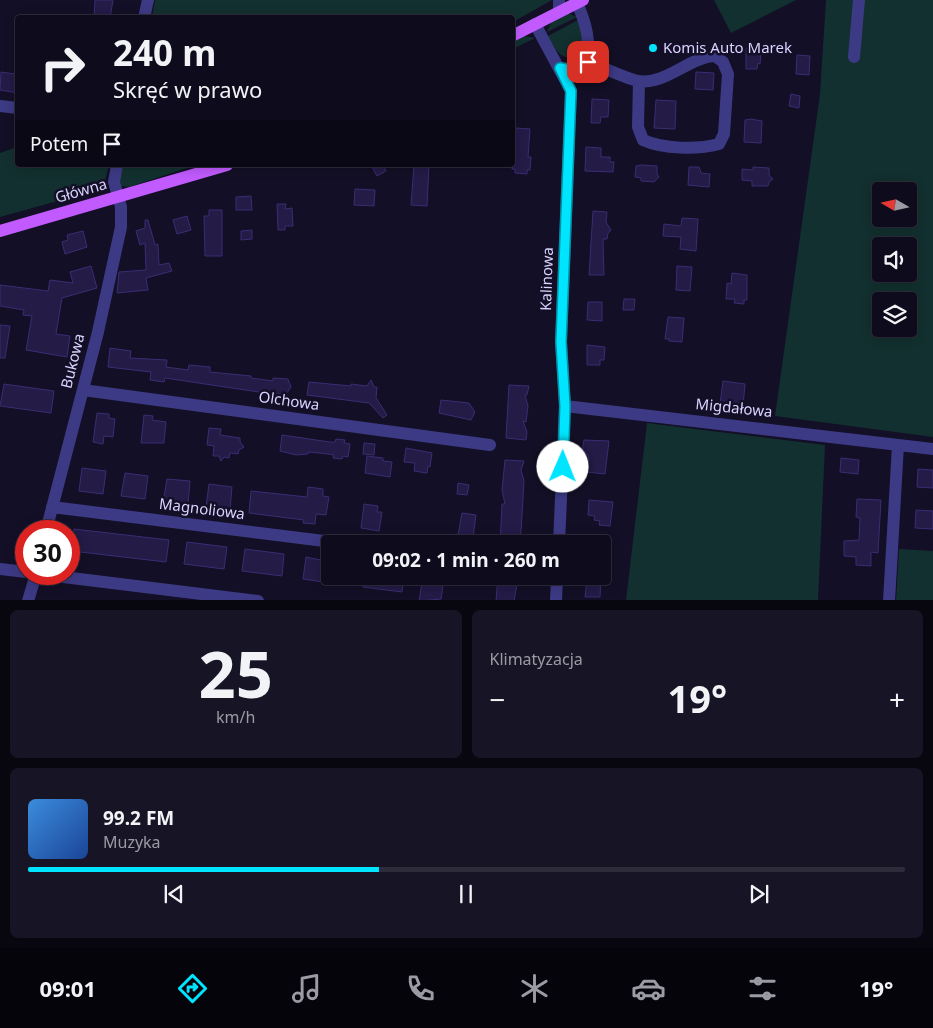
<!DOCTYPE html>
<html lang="pl">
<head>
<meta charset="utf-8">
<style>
	body { margin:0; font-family:"Noto Sans",sans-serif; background:#171425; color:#f1f3f6; height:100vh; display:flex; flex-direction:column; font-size:19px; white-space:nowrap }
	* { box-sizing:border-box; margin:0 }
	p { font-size:16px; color:#9b9ba3 }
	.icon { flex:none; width:28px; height:28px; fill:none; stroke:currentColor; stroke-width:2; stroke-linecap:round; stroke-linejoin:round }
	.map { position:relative; height:600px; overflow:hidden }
	.side { display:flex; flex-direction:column; gap:10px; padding:10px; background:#08060f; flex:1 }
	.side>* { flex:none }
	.banner { position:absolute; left:15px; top:15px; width:500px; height:152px; border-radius:5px; box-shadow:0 2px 12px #0003,0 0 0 1px #2e2b3b; background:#0e0b1c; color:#f1f3f6; overflow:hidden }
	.needle { width:32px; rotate:279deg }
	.controls { position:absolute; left:872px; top:182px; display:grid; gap:10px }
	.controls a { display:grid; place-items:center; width:45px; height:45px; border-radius:5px; background:#0e0b1c; box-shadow:0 2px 12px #0003,0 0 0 1px #2e2b3b; font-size:25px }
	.speed { position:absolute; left:15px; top:520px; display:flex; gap:10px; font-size:25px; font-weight:700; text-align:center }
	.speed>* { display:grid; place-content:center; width:65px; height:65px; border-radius:50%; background:#0e0b1c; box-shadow:0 2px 12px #0003,0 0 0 1px #2e2b3b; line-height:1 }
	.speed .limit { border:8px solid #d22; background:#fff; color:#111 }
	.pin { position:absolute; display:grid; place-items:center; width:42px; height:42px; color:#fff; margin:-21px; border-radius:10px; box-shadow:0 2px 8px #0006 }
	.me { position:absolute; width:55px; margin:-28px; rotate:1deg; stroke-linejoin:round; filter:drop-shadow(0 0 4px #0008) }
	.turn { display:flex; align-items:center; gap:18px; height:105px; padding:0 15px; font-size:22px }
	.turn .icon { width:65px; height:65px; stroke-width:2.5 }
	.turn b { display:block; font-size:35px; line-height:42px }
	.then { display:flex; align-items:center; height:48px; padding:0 15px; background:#0003; gap:10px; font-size:19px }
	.big { font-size:38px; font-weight:700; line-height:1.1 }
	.side .tile { flex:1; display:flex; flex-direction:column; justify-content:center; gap:8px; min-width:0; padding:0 18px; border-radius:8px; background:#171425 }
	.side .dial { align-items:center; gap:0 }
	.dial b { font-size:65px; line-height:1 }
	.song { display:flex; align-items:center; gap:15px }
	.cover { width:60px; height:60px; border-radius:8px; background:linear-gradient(135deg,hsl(210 70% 55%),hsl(220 70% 35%)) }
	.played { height:5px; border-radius:2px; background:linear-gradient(90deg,#00e5ff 40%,#2e2b3b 40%) }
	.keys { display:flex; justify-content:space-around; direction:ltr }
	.heat { display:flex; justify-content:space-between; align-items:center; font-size:28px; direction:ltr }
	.side .tiles { flex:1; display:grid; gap:10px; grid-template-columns:1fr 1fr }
	.tile:last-child { grid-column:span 2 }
	.trip { position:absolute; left:321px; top:535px; width:290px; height:50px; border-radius:5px; background:#0e0b1c; box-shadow:0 2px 12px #0003,0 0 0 1px #2e2b3b; font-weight:700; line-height:50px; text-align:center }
	.dock { display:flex; height:80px; justify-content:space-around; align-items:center; background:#06040b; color:#9b9ba3 }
	.dock .icon { width:35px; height:35px }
	.dock .selected { color:#00e5ff }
	.dock b { font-size:22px; color:#f1f3f6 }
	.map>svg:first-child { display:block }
</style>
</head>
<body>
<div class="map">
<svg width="933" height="601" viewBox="0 0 933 601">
	<rect width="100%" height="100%" fill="#130f26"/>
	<path fill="#12302f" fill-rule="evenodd" d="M155,0H552L513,22L512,18L152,17Z
		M714,0H796L731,33Z
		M826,0H933V437L775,416L820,94ZM881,191H909V219H881ZM881,246H909V274H881ZM881,301H909V329H881Z
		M567,13L577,17L547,32L552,21Z
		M578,20L584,48L577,56C560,62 555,48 548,36Z
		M523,36L535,38L513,49V42Z
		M17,147L18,165H109L104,185L97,190L0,217V153Z
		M122,165H196L129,187L121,186L119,177Z
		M647,423L825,445L818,600H626Z
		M899,549L933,551V600H896Z"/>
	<path fill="#241b47" stroke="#3b2d73" d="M95,0H113L110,18H94Z
		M758,41L757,53H761L760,64L758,63L757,69H746V48L750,49Z
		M797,55L810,56L809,75L796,74Z
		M1,72L15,74L14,82H18V93L0,90Z
		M696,72L714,73L713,90L695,89Z
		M791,94L800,96L799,108L789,106Z
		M592,99L609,100L608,117H601L600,123H591Z
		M656,100L676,101L675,129L654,128Z
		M751,119L762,121L761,143L744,142L745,120Z
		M516,128L530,129L528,157H531L530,170H527V174L515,173V169H512Z
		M586,147L601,148V157H610V162H614L613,172L585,171Z
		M371,165H383L386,171L377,176Z
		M414,165H429L427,206L411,205Z
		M641,165L657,166V174L659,177L654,182L641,181V178L635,177L636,166Z
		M689,167H699L701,173L710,174L709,187L688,185Z
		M753,167L769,168V175L773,179L769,182L768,186H752V181L742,180V169L753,170Z
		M355,189L375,190L374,206L354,205Z
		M251,196L252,210H236V197Z
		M277,204H286L285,209L292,208L293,226H285V230H278Z
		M209,210H222V256H205L204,216H209Z
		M593,211L607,212L606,222L611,230L608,233L607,239H603L604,275H589Z
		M187,216L191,230L177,234L173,220Z
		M682,218L698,219L696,251L680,249L681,237L663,236L664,224L681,226Z
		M145,220H148L155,245L158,244L159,265L169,263L172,271L146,278L148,290L117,293L119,272L146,270L145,243L140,245L136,231L145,228Z
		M252,230V239L241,240V231Z
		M83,231L87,247L65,254L62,242L68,240L67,235Z
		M91,266L97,288L62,298L56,334L70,336L67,357L26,350L32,316L23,315L24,310L0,306V285L48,291L50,280L73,283L70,272Z
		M677,266L692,267L690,291L676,290Z
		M732,273L747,275V300H744V304L734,303L735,299H726L727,283L731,284Z
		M624,299H635L634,310H623Z
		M588,302H602V321L587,320Z
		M668,317L684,318L682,342L669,341V339H665Z
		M0,325L10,326L5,358H0Z
		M587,345L605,347L604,360H600V365H587Z
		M110,348L131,351L130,358L167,360L166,367L188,370L189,365L210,367V372L251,376V378L273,381V378L288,379L291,387L286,394H272L165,378L164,382L150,380L151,372L108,367Z
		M371,380L374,387H377L376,398L387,415L383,418L369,403L307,395L309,382L351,386V384L367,386Z
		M723,381L745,384L743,406L731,405L730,413L719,412Z
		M4,384L54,391L51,413L0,406Z
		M509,385L529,386L527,395H525L528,406L526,422L523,421L527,432L526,440L506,438Z
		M441,400L469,403L475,412L471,420L439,413Z
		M97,413L109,414V418L115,419L113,437L104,436L103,444L93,442Z
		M144,415L153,416L152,420L166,422L164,443H141Z
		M209,428L221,429L220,435L240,438V442L244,447L239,450L238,454L230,453L229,458L224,457L221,461L219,456H213L214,446L207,445Z
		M282,435L330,442H335L336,439L345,440L344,443L350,444L348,457L343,456L342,459L333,458L334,455L328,454L309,452L308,454L296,455L280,451Z
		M584,440L609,441L605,474L587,472L589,455L582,454Z
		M364,443L375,444L374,455L363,454Z
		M406,448L432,453L430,467L428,466L427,473L414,471L415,463L404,462Z
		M367,456L383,458V461L392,462L390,477L365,473Z
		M841,458L859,460L858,474L840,472Z
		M505,460L524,461L521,470L524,481L521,532L518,544H500L502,504H505L502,490Z
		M82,468L106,471L103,494L79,491Z
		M918,469L933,470V488L917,487Z
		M125,473L148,476L145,499L121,496Z
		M167,479L190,481L188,505L163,502Z
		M458,483L469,485L467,495L457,494Z
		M209,484L232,487L230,510L206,507Z
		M308,487L323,489V496L329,497L326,515L316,514L315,524L303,523L304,520L249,513L251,491L307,497Z
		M857,499L881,500L878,553L871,552V566L856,565V557L844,556V541L859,540L860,518L856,517Z
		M589,500L613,502L610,526L599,525L600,521L594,520L595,516L588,515Z
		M364,504L378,506L377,512H382L379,531L361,528Z
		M916,510L933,511V529L915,528Z
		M462,513L476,515L473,537L458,535Z
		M74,529L169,540L166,562L72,551Z
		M187,542L227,547L224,569L184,564Z
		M245,549L284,554L282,576L242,571Z
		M306,557L330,562V583L303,579Z
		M364,576H404L402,592L363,587Z
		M423,576L444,578L441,599L419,601Z
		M498,576H516L515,579H518L514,601H496Z
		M591,576H601L600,597H585L587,579L591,580Z"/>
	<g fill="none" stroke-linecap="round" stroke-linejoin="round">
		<path stroke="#3d3a85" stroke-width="12" d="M559,0V12
			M577,3C586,23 590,40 588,62
			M144,18L148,0
			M535,24L571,91L561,342L565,406L559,544
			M854,57L859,0
			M588,62C600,66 627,79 638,81C666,85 689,57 715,56L723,62L728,74L724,134L719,144C697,150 663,149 643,140L638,127L639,81
			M560,68L571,69L588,62
			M0,106L18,108
			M83,390L490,445
			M565,406L933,449
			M52,507L348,544
			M46,531L98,332L121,227V207L114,182L117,165
			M0,569L26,572
			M39,574L258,601
			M28,601L36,574
			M556,601L557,576
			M889,601L898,445"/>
		<path stroke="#c25bff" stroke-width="12" d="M512,36L583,0
			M0,231L227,165"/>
	</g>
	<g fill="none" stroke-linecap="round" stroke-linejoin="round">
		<defs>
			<path id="route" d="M563,467L565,406L561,342L571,91L560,68L571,70L588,62"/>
		</defs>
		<use href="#route" stroke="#0095a6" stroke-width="12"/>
		<use href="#route" stroke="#00e5ff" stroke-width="9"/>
	</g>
	<circle fill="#00e5ff" stroke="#130f26" stroke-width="2" cx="653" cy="48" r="5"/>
	<g text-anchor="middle" stroke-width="5" stroke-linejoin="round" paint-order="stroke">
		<g font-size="15" fill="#d9d4ff" stroke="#130f26" text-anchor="start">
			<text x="663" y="53">Komis Auto Marek</text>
		</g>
		<g font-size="15" fill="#d9d4ff" stroke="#130f26">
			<text transform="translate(81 191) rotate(-16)" y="5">Główna</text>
			<text transform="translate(547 279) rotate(-88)" y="5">Kalinowa</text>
			<text transform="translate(73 361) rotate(-76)" y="5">Bukowa</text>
			<text transform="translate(289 401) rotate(8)" y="5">Olchowa</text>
			<text transform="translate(734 408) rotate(6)" y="5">Migdałowa</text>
			<text transform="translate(202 509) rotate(7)" y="5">Magnoliowa</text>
		</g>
	</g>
</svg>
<div class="controls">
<a><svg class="needle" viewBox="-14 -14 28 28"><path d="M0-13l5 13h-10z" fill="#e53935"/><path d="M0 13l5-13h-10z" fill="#9b9ba3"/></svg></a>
<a><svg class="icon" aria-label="sound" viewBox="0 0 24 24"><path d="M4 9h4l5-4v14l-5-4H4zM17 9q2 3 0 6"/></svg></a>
<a><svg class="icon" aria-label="layers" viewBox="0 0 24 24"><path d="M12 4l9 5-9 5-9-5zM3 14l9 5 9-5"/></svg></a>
</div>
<div class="speed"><div class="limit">30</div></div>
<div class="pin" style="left:588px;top:62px;background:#d93025"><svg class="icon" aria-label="arrive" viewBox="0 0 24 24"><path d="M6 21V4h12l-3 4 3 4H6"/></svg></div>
<svg class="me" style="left:563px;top:467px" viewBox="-20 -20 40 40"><circle r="19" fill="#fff"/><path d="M0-13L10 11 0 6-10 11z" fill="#00e5ff"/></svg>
<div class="trip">09:02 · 1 min · 260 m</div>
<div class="banner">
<div class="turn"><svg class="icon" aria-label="right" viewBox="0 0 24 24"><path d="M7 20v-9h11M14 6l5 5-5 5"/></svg><div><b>240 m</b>Skręć w prawo</div></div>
<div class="then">Potem<svg class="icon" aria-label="arrive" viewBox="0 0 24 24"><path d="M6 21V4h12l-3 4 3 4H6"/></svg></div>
</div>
</div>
<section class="side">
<div class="tiles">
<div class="tile dial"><b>25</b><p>km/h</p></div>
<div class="tile"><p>Klimatyzacja</p>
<div class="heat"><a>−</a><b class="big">19°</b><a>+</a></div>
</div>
<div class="tile">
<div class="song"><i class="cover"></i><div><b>99.2 FM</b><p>Muzyka</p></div></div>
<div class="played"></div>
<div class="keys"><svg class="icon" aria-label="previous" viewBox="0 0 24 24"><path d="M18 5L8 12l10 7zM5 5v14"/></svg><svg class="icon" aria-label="pause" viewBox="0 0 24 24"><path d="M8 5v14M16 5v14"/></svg><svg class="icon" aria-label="next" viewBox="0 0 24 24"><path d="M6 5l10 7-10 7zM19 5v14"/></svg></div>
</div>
</div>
</section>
<nav class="dock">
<b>09:01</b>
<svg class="icon selected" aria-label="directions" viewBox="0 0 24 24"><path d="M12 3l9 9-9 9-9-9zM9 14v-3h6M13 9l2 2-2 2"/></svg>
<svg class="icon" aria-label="music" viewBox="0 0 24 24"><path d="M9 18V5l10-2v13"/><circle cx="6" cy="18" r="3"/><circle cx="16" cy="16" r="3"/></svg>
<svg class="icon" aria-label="phone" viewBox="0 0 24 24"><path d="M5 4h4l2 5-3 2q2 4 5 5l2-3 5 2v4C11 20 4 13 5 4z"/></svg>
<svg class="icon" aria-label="climate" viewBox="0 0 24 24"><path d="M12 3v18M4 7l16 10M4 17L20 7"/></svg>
<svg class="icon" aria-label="car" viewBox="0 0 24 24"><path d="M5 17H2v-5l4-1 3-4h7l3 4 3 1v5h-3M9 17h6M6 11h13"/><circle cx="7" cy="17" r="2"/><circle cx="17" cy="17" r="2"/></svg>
<svg class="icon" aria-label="filters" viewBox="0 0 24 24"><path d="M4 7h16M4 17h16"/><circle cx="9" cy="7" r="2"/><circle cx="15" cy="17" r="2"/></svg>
<b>19°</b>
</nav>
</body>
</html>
